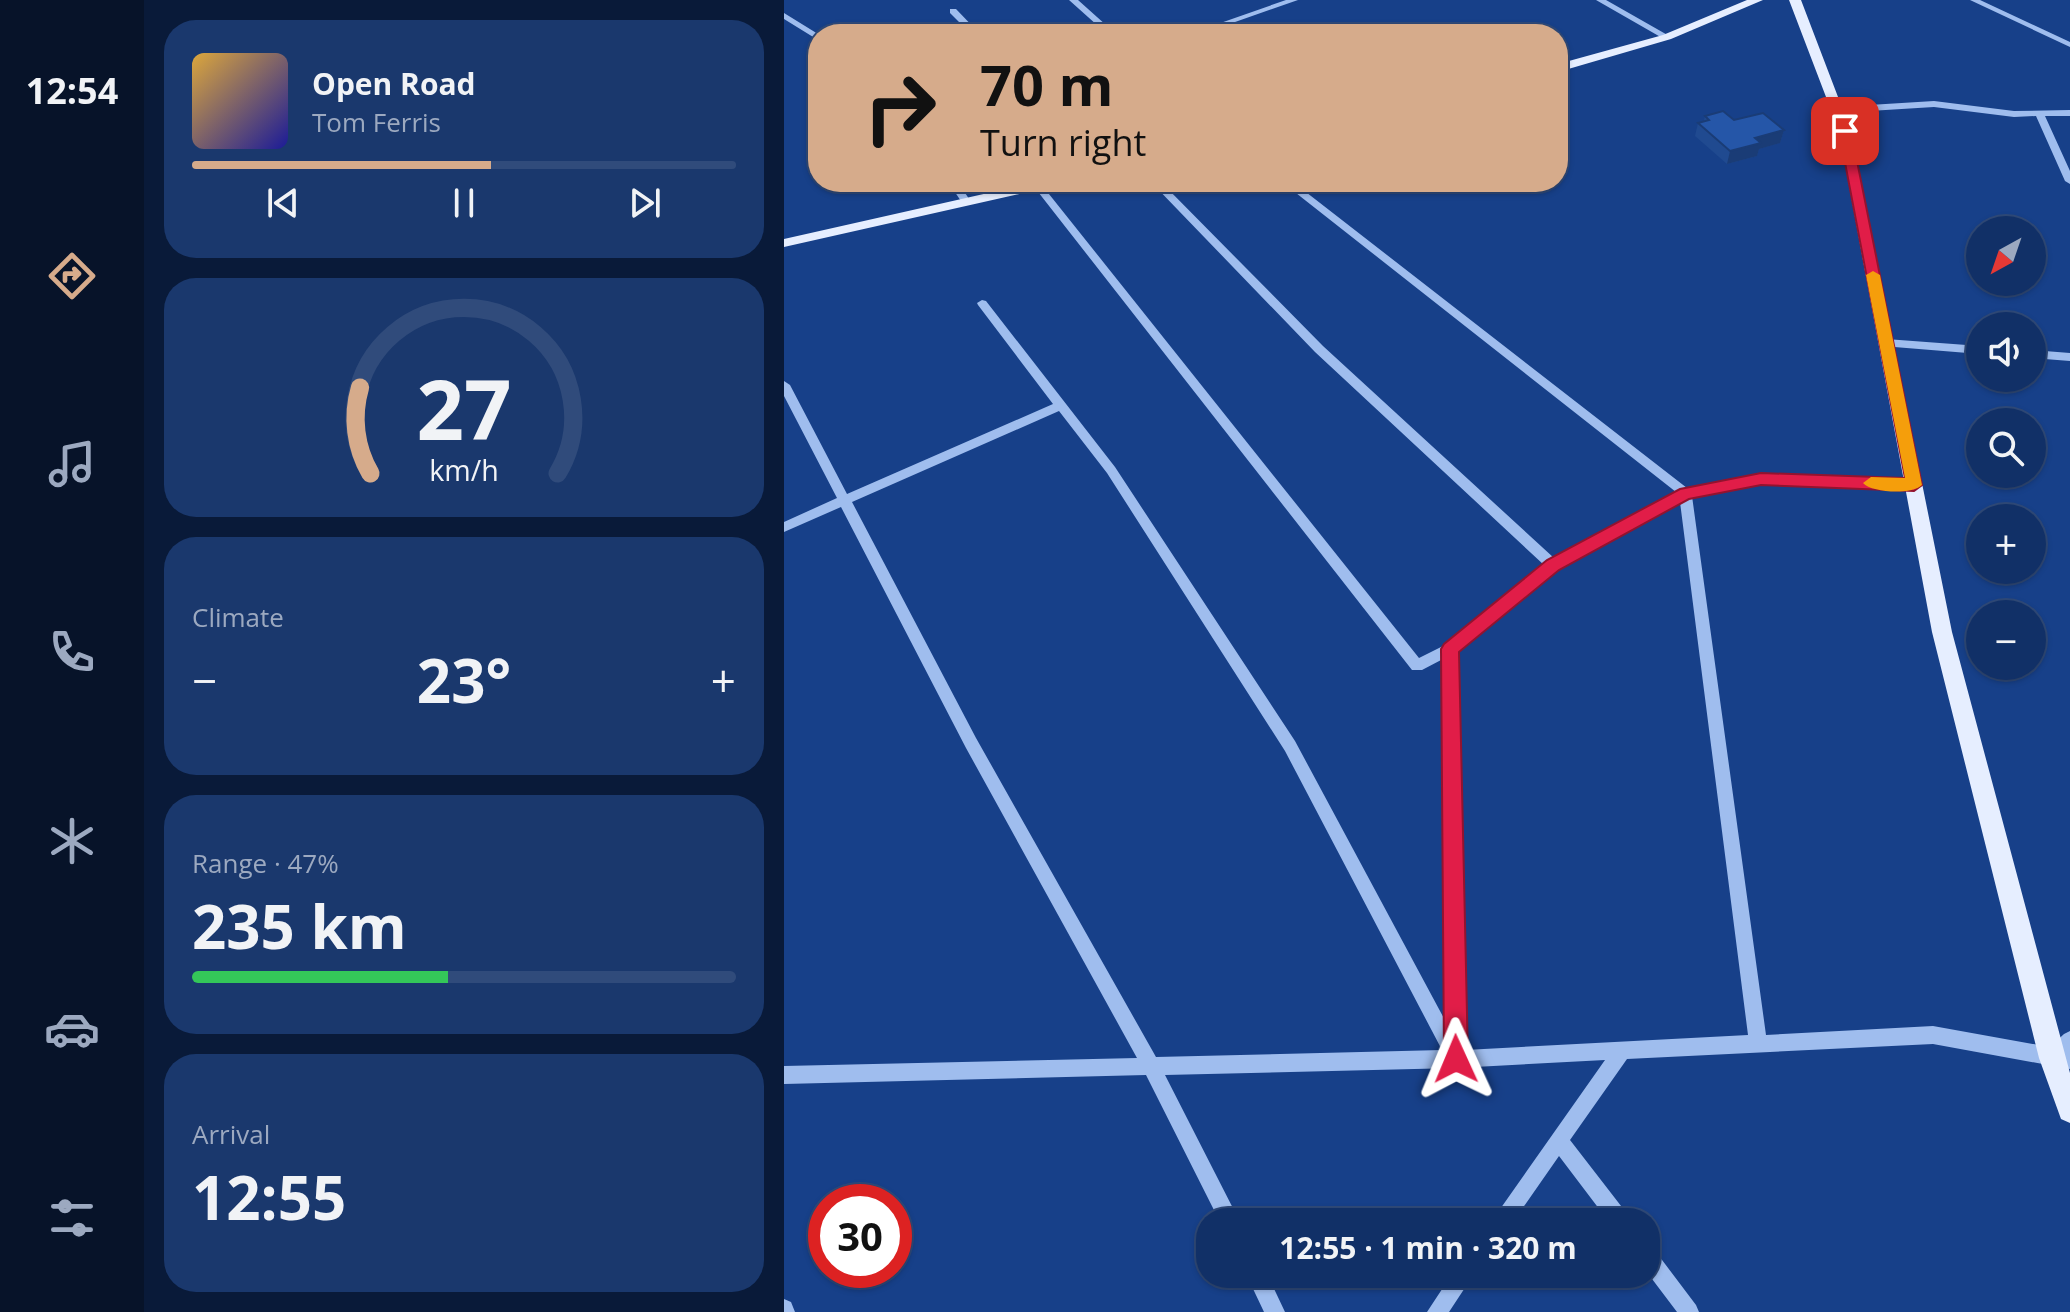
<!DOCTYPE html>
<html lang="en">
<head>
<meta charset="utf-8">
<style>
	body { margin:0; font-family:"Open Sans",sans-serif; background:#1a386d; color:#f1f3f6; height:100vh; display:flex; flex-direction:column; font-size:30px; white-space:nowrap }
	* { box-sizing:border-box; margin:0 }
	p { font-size:26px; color:#9ca9c0 }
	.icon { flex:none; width:44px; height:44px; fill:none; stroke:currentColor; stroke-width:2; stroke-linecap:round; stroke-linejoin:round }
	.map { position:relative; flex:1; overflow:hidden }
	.side { display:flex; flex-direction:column; gap:20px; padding:20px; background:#091a39; width:640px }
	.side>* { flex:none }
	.hud { position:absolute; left:24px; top:24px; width:760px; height:168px; border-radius:32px; box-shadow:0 2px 6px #0004,0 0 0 2px #304b7b; background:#d6ab8b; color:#111; overflow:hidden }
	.needle { width:52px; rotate:220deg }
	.tools { position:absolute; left:1182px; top:216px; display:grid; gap:16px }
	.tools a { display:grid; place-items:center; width:80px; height:80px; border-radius:50%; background:#113067; box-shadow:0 2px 6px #0004,0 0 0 2px #304b7b; font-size:40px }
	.speed { position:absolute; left:24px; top:1184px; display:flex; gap:16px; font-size:40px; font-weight:700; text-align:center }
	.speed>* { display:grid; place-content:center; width:104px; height:104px; border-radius:50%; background:#113067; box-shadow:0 2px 6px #0004,0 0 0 2px #304b7b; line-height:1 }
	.speed .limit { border:12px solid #d22; background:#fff; color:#111 }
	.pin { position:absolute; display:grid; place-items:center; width:68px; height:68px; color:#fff; margin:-34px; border-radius:16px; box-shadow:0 4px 12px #0006 }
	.me { position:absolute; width:88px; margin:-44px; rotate:359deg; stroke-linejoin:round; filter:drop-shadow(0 0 6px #0008) }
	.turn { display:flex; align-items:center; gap:28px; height:168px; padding:0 40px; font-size:36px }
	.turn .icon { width:104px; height:104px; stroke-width:2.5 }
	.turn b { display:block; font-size:56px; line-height:68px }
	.big { font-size:60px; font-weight:700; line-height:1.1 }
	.side .tile { flex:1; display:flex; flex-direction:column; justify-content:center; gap:12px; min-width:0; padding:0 28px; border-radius:32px; background:#1a386d }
	.side .dial { align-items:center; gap:0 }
	.dial svg { height:208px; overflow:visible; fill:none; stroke:#304b7b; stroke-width:7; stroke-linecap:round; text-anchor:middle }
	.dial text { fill:#f1f3f6; stroke:none }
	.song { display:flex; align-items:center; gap:24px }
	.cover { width:96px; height:96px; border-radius:12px; background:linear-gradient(135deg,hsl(40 70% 55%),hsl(240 70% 35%)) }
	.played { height:8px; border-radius:4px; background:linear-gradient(90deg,#d6ab8b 55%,#304b7b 55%) }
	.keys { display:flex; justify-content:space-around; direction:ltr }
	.heat { display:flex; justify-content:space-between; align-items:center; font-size:44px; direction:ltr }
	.charge { height:12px; border-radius:6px; background:linear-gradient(90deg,#34c759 47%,#304b7b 0) }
	.trip { position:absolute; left:412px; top:1208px; width:464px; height:80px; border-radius:32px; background:#113067; box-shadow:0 2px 6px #0004,0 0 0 2px #304b7b; font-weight:700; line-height:80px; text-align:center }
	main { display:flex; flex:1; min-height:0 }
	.menu { display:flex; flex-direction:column; width:144px; justify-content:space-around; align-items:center; background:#071329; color:#9ca9c0 }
	.menu .icon { width:56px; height:56px }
	.menu .current { color:#d6ab8b }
	.menu b { font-size:36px; color:#f1f3f6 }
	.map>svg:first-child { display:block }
</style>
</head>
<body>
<main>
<nav class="menu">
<b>12:54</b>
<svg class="icon current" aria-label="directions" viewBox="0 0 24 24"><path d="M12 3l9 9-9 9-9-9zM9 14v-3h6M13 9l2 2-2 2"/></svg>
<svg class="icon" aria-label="music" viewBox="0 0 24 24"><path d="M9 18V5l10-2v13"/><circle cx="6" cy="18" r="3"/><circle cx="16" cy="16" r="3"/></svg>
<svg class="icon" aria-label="phone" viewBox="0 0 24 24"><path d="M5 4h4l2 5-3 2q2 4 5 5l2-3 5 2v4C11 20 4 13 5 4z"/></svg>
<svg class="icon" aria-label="climate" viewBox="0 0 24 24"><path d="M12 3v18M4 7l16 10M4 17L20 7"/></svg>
<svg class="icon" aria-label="car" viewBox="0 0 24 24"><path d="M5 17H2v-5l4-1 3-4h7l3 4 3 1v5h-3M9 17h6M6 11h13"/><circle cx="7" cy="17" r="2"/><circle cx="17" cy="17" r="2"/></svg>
<svg class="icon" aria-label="filters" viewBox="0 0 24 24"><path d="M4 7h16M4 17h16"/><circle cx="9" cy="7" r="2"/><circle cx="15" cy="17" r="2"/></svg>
</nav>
<section class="side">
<div class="tile">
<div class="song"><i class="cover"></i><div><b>Open Road</b><p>Tom Ferris</p></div></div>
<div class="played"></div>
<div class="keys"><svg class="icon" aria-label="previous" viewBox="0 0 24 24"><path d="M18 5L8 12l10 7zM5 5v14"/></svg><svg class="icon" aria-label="pause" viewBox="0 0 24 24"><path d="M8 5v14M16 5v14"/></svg><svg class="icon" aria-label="next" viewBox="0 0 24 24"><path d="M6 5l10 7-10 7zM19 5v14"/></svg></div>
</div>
<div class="tile dial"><svg viewBox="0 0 100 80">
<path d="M14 69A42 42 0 1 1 86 69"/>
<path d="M14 69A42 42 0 0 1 10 36" stroke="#d6ab8b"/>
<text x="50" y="56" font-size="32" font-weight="700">27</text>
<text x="50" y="72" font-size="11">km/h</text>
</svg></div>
<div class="tile"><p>Climate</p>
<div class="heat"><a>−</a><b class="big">23°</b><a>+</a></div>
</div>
<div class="tile"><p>Range · 47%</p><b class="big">235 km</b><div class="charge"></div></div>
<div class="tile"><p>Arrival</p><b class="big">12:55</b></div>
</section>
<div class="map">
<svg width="1286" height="1312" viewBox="0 0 1286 1312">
	<rect width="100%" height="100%" fill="#174089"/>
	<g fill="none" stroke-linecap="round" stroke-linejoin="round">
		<path fill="#9fbdee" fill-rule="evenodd" d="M285,0H294L332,34H323Z
			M502,0H514L417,34H405Z
			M812,0H822L887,37L880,39Z
			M1186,0H1196L1286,42V47Z
			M166,9H172L196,34H187L166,13Z
			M0,13L34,34V40L0,19Z
			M1150,101L1230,111L1286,110V116H1261L1286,171V184L1281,181L1252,116L1230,117L1150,107L1053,113L1049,110L1053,107Z
			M164,182H174L187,202L185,204H179Z
			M367,182H377L539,346L770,558L892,492L498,182H509L903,488L977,474L1134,482L1136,485L1134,488L1130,490L977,484L908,496L982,1035L1149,1026L1266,1047L1280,1034L1286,1031V1069L1149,1044L843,1059L786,1140L844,1215L847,1222H825L775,1156L729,1222H707L821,1060L672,1068L381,1075L456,1222H436L362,1075L0,1084V1066L353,1058L182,748L57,507L0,532V522L53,498L0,396V381L6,385L63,494L269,404L194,305L193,303L198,300L202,301L331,467L511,741L663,1024L659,659L638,670H628L251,188V184H257L635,658L661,645L760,565L531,352ZM275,411L323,473L501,751L658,1050L372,1057L192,738L68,502ZM896,502L964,1035L681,1050L673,651L774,569Z
			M1102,339L1196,346V354L1098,346L1096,343Z
			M1248,350L1286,353V361L1248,358Z
			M862,1245L869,1248L912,1305L915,1312H893L862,1271Z
			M462,1274H483L501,1312H480Z
			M668,1274H690L665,1312H643Z
			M0,1299L7,1302L11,1312H0Z"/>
		<path fill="#e6eeff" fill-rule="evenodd" d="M963,0H979L887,39L774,72V64L879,35Z
			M1005,0H1017L1067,131L1168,632L1286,1073V1123L1277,1119L1255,1058L1148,632L1055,131Z
			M253,182H278L271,186L0,247V239Z"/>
	</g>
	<path fill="#204a90" d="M921,116L950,120L1000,130L996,143L975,149L973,156L943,164L911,136L914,123L920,121Z"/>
	<path fill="#1a3c76" d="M1000,130L996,143L975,149L973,156L943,164L946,151L971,138Z"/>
	<path fill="#2556a8" stroke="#1a3c76" stroke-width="2" d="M939,111L950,120L979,113L1000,130L971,138L977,143L946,151L914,123L925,120L921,116Z"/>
	<path fill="#e11d48" stroke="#92132f" stroke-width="2" d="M1061,128L1067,131L1138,485L1130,491L977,485L905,499L775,570L675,652L684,1059L680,1067L672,1070L664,1067L660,1059L657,649L660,644L763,560L896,489L977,473L1121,478L1055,131Z"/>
	<path fill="#f59e0b" d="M1089,271L1096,275L1138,485C1128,495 1088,493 1079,483L1087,477L1121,478L1082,275Z"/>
</svg>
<div class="tools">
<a><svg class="needle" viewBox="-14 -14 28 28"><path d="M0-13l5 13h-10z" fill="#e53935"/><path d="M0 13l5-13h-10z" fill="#9ca9c0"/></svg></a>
<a><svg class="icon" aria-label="sound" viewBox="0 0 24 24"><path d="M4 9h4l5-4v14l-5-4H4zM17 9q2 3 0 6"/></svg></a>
<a><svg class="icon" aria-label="search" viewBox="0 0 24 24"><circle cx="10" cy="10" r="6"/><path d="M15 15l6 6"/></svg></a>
<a>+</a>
<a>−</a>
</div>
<div class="speed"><div class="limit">30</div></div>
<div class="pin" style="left:1061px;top:131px;background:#d93025"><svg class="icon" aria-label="arrive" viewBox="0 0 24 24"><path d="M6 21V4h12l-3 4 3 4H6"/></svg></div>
<svg class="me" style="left:672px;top:1059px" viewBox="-20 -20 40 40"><path d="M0-17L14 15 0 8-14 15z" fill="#e11d48" stroke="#fff" stroke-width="4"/></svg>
<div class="trip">12:55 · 1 min · 320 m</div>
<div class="hud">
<div class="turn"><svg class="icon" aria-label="right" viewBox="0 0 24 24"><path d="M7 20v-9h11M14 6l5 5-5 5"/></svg><div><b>70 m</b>Turn right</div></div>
</div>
</div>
</main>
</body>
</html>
